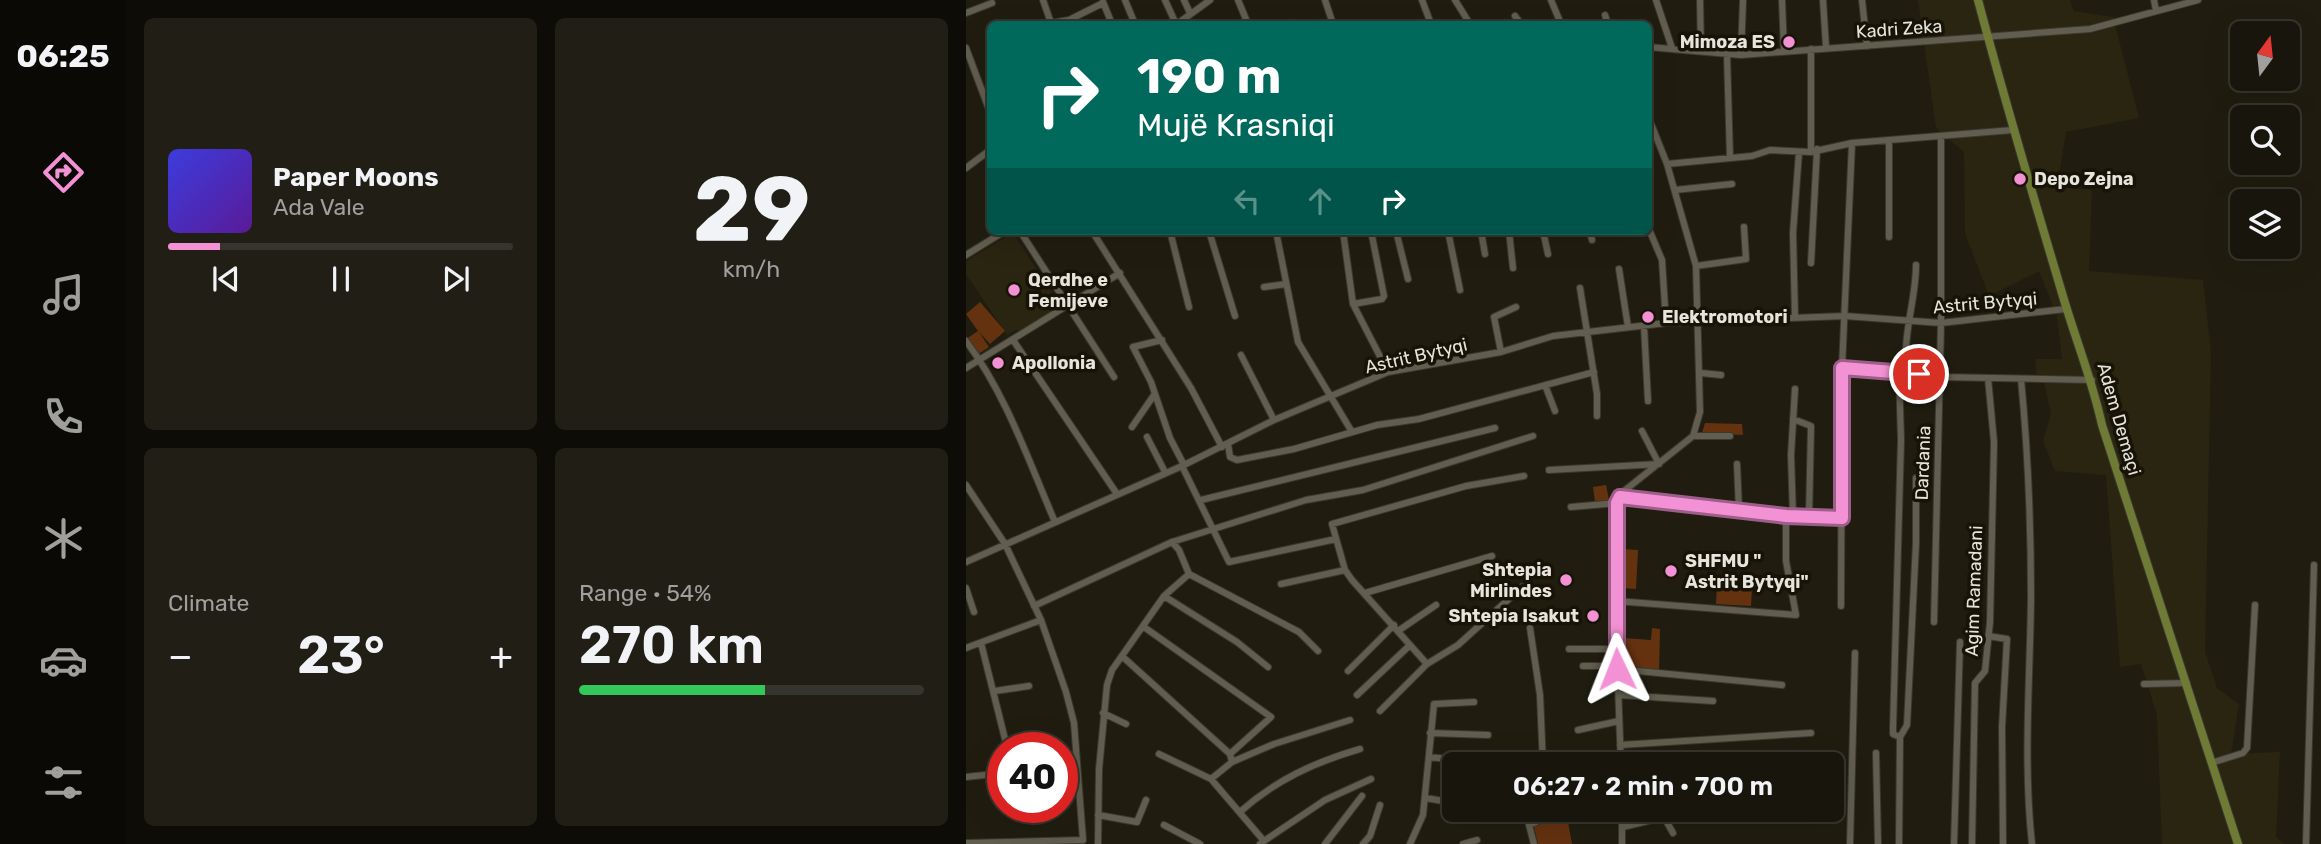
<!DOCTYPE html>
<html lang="en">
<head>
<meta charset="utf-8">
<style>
	body { margin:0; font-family:Rubik,sans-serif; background:#211f15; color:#f1f3f6; height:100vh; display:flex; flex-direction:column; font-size:26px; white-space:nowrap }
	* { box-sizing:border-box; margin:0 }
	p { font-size:23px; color:#9f9f9d }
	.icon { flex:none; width:38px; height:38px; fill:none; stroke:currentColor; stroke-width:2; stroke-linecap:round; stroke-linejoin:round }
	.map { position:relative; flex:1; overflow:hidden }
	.details { display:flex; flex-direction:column; gap:18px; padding:18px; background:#0d0c07; width:840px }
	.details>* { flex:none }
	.banner { position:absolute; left:21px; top:21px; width:665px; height:214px; border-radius:10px; box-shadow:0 7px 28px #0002,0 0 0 2px #36352d; background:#00695c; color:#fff; overflow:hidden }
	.needle { width:46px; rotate:15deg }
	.fabs { position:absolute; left:1264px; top:21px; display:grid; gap:14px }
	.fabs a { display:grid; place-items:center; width:70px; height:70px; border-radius:10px; background:#18160c; box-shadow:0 7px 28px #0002,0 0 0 2px #36352d; font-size:35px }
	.speed { position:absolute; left:21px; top:732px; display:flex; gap:14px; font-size:35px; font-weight:700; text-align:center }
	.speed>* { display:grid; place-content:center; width:91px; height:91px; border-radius:50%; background:#18160c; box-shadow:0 7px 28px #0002,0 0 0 2px #36352d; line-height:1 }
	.speed .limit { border:10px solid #d22; background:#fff; color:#111 }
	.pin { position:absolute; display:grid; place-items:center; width:60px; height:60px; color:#fff; margin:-30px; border:4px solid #fff; border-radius:50%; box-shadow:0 2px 7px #0007 }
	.me { position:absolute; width:77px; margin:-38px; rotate:358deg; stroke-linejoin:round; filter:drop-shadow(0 0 5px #0008) }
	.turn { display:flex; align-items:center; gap:24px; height:147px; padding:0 35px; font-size:32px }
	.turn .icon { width:91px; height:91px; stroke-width:2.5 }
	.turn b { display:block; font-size:49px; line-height:60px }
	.lanes { display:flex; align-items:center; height:66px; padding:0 35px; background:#0003; justify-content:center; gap:35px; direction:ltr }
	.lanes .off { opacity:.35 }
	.big { font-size:52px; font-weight:600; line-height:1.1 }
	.details .widget { flex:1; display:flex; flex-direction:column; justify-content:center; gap:10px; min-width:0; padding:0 24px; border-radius:10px; background:#211f15 }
	.details .dial { align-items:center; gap:0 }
	.dial b { font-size:91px; line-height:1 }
	.song { display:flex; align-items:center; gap:21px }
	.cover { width:84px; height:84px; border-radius:10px; background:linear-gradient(135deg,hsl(240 70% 55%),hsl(270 70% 35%)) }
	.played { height:7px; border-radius:4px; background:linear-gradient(90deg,#f391d5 15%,#36352d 15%) }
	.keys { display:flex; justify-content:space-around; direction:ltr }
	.heat { display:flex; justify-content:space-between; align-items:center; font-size:38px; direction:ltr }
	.charge { height:10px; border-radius:5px; background:linear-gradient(90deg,#34c759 54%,#36352d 0) }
	.details .tiles { flex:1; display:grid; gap:18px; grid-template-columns:repeat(2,1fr) }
	.trip { position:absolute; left:476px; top:752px; width:402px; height:70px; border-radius:10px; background:#18160c; box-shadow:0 7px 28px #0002,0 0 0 2px #36352d; font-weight:600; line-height:70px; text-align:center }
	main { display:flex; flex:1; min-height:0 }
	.tabs { display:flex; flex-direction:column; width:126px; justify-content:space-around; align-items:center; background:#0a0905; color:#9f9f9d }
	.tabs .icon { width:49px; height:49px }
	.tabs .selected { color:#f391d5 }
	.tabs b { font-size:32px; color:#f1f3f6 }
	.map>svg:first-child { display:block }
</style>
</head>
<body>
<main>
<nav class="tabs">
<b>06:25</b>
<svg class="icon selected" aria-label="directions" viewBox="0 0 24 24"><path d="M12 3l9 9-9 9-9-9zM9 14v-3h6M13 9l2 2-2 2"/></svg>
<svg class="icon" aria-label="music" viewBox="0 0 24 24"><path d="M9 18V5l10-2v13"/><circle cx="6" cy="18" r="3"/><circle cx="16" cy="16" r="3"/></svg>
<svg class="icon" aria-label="phone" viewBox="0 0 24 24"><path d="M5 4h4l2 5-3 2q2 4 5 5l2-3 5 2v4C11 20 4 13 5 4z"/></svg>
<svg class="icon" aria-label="climate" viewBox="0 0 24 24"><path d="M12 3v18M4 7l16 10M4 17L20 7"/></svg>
<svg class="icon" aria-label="car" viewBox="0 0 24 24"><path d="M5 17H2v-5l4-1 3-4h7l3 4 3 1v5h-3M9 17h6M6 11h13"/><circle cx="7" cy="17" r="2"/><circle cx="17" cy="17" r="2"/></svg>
<svg class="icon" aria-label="filters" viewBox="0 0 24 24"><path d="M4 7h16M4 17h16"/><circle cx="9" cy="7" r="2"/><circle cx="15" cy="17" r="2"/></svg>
</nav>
<section class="details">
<div class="tiles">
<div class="widget">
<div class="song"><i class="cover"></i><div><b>Paper Moons</b><p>Ada Vale</p></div></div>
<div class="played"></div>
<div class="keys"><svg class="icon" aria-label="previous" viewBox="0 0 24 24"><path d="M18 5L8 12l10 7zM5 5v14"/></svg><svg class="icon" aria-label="pause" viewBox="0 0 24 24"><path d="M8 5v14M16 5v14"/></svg><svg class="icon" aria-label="next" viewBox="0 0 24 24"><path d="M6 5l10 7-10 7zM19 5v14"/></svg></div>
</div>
<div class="widget dial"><b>29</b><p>km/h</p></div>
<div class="widget"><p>Climate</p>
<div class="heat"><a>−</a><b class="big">23°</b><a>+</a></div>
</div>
<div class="widget"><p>Range · 54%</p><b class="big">270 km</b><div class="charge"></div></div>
</div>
</section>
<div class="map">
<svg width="1355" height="844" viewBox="0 0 1355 844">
	<rect width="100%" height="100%" fill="#201d10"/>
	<path fill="#2a2511" d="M952,0H1104L1108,11L1147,17L1173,118L1100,132L1091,187L1126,190L1123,271L1237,280L1245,353L1239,652L1251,688L1273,704L1265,754L1314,752L1310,837L1318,844H1196L1191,715L1175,664L1154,667L1140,475L1089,471L1077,441L1085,414L1078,382L1071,376L1069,359H1096L1091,316L1073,271L1023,296L999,233L998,152L970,128Z
		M47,233L95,307L54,333L51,329L41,335L0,274V261Z"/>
	<path fill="#653210" d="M14,302L39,331L24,344L13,332L23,347L11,355L0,339L12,331L0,314Z
		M739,423L776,424L777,435L736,433Z
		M640,485L643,500L629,502L627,487Z
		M657,549L672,550L670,589L655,588Z
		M751,585L786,588L785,606L750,604Z
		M686,628L694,629L693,671L654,668L658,638L685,640Z
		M601,816L606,844H572L567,823Z"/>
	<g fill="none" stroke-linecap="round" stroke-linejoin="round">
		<defs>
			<path id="minor" d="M77,0L85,23L103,20L137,3
				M159,0L169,24
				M199,0L210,24
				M218,0L224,13
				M272,0L282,24
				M359,0L367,24
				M456,0L465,24
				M489,0L504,24
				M585,0L595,24
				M690,0L706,48
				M734,0L735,51
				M816,0L818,51
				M857,0L860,47
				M896,0L901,46
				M1188,0L1190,11
				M137,2L146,24
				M0,13L26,3
				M639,15L642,24
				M549,16L555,24
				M329,23L330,24
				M211,24L244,0
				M682,47L775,55L1124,29L1232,0
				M0,48L24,112
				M845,49V152
				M761,55L764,158
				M775,55L777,0
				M701,164L786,156L804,150L845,152L886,143L1047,130
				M0,168L24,150
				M709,190L766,184
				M682,227L696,260L700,323
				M54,231L148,377
				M126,231L225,388L256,447
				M204,231L223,307
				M243,231L269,316
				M310,231L332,342L386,432
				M377,231L387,304L422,372
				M430,231L442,279
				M482,231L494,290
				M515,231L519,254
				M543,231L547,268
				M577,231L582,254
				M624,231L626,240
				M923,237V142
				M0,255L39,231
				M845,263L851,149
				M730,266L780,259L778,227
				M653,269L662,327
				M298,287L320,284
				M614,288L631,394V416
				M387,304L416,299L418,296L405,231
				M829,317L827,233L833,152
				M678,326L682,401
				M47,340L151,494
				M196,340L167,347L185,382L204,438L218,465
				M0,341C40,394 63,462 89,522
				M940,349C941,320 950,294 950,265
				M535,352L528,317L550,307
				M275,355L308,420
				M0,368L154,273
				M876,368L974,377L1126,380
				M933,372L935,440L927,728V734L934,737
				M735,373L755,375
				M1055,379C1062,452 1065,525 1065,598C1064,680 1057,762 1066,844
				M579,385L589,411
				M827,419L845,426L843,517
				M166,427L188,395
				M727,436H764
				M181,437L199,472
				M262,444L264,457L271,460L328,449L411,425L453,419L628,372
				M771,464L773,510
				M216,466L263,562L370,539
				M583,470L693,464L676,431
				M0,485L39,544L75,620L100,692L108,723L117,840L0,843
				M654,497L820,516L876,518
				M235,500L529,428
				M605,507L651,503
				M827,516L825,455L829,389
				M206,542L213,550L223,574
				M0,562L216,466L308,420L422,372L535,352L587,336L700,323L879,316L975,323L1100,309
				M223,574L333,632L352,651
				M315,584L379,570
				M556,587L492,645L461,664L386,580L379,570L366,524L500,486L558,476
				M0,588L8,612
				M399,593L526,556
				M198,596L271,642L302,667
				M650,601L830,615L820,561V516
				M68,606L206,542L340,500L397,490L567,436
				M875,606L876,368L886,143
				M968,622L975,323V138
				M178,627L305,717L264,754
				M564,628L574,695L577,765
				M432,631L470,605
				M1022,636L1041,639L1036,727L1037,844
				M15,643L41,747
				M0,648L75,620
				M603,649H650
				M157,657L264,754L266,762L245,779L193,754
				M617,666H651
				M651,669L816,685
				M382,671L428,625
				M1178,684L1221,683
				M29,691L63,686
				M391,695L443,646
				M653,695L747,701
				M414,711L461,664
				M137,713L160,724
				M612,730L653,721
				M464,733L522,735
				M654,745L845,733
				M910,753L912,844
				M463,757L510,762
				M266,762L308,744L384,720
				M96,763L109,761
				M1245,763L1277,753L1281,748L1289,605
				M655,765L650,632L651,503L658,491L727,436L734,412L730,266L701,164L682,116
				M0,777L37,773
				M245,779L298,841L294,844
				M460,798L488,803
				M561,810L563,825
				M275,811C310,780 349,762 394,749
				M132,815L171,822L180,800
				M656,820L697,810
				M198,825L234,844
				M657,827L698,817L707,833
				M298,841L359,800L405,779
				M132,844L133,769L141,685L146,670L198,596L223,574
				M359,844L396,796
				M397,844L404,836L414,805
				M444,844L457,815L468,704L508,702
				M497,844L511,840
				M568,844L563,825L584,816L583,810
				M656,844V810
				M884,844L889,653
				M933,844L934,737L941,725L950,543V478
				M988,844L994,642
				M1006,844L1009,683L1019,671L1024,622L1028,442L1022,378
				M1340,844L1348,565"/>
			<path id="major" d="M1012,0C1038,98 1067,196 1096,293C1109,338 1126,379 1136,425L1272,844"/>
		</defs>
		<use href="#minor" stroke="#3a3831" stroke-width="8"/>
		<use href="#major" stroke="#3a3831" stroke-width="10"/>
		<use href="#minor" stroke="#615e4f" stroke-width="6"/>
		<use href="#major" stroke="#6f7b35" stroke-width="8"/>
	</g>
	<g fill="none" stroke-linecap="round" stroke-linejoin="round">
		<defs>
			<path id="route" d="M651,669V503L654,497L820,516L876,518V368L953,374"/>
		</defs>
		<use href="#route" stroke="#9e5e8a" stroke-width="18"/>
		<use href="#route" stroke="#f391d5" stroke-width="12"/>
	</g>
	<g fill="#f391d5" stroke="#171407" stroke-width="2.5">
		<circle cx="823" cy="42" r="7"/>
		<circle cx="1054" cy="179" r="7"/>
		<circle cx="48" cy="290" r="7"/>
		<circle cx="682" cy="317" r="7"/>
		<circle cx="32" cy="363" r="7"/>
		<circle cx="705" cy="571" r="7"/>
		<circle cx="600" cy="580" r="7"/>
		<circle cx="627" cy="616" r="7"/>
	</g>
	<g text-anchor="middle" stroke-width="7" stroke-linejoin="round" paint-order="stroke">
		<g font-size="18" fill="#e6e4db" stroke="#171407">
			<text transform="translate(933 29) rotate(-4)" y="6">Kadri Zeka</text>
			<text transform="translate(1019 303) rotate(-5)" y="6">Astrit Bytyqi</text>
			<text transform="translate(450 356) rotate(-13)" y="6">Astrit Bytyqi</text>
			<text transform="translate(1153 419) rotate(74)" y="6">Adem Demaçi</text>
			<text transform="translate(957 463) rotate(-88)" y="6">Dardania</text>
			<text transform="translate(1008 591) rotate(-88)" y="6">Agim Ramadani</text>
		</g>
		<g font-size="18" font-weight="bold" fill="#e6e4db" stroke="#171407" text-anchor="start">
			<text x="809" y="48" text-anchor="end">Mimoza ES</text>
			<text x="1068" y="185">Depo Zejna</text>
			<text x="62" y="286">Qerdhe e<tspan x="62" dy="21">Femijeve</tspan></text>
			<text x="696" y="323">Elektromotori</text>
			<text x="46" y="369">Apollonia</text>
			<text x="719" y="567">SHFMU "<tspan x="719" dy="21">Astrit Bytyqi"</tspan></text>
			<text x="586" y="576" text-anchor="end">Shtepia<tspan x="586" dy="21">Mirlindes</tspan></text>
			<text x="613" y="622" text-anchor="end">Shtepia Isakut</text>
		</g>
	</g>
</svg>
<div class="fabs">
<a><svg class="needle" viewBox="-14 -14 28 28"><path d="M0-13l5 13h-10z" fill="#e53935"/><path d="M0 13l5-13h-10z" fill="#9f9f9d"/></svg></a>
<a><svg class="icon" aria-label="search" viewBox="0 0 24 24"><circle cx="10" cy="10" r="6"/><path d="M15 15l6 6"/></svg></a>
<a><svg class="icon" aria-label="layers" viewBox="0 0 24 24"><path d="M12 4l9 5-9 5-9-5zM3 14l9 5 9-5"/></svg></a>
</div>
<div class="speed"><div class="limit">40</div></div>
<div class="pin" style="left:953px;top:374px;background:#d93025"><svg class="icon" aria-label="arrive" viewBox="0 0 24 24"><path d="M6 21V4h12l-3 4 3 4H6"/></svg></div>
<svg class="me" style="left:651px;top:669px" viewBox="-20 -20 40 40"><path d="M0-17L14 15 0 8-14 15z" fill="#f391d5" stroke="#fff" stroke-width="4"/></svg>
<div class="trip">06:27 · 2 min · 700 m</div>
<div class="banner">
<div class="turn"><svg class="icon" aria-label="right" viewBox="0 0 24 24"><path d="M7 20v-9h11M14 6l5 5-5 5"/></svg><div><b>190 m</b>Mujë Krasniqi</div></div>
<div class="lanes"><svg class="icon off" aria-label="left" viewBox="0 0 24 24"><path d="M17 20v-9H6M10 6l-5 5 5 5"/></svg><svg class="icon off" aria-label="ahead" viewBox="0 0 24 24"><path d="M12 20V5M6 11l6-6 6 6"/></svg><svg class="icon" aria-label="right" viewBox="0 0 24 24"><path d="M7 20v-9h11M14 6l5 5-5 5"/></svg></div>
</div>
</div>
</main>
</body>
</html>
